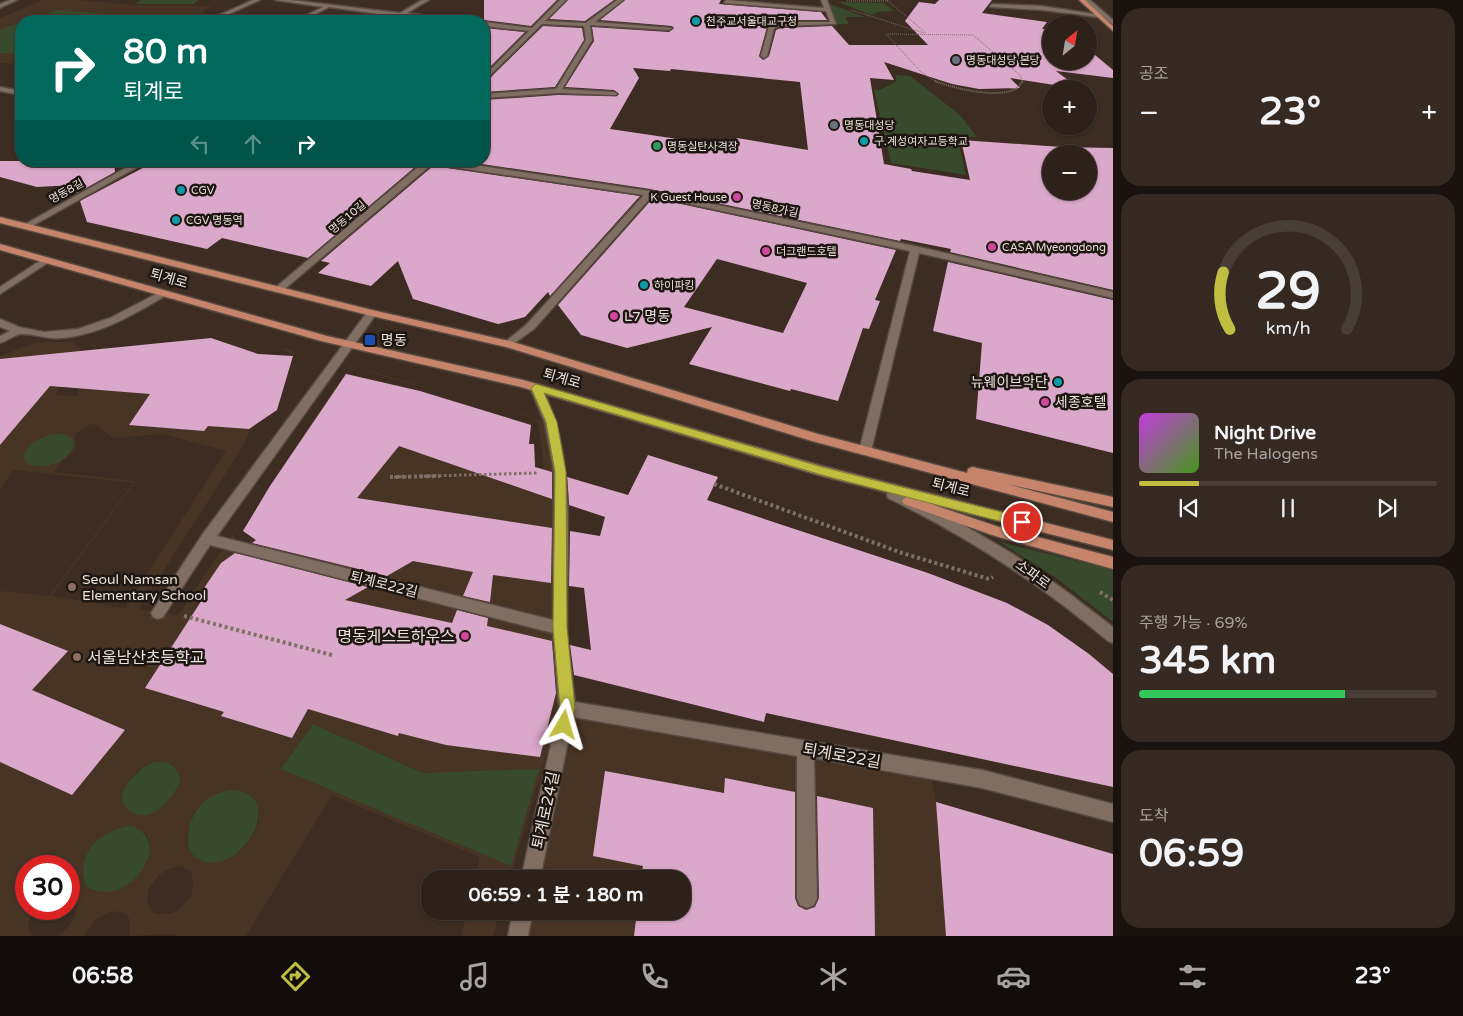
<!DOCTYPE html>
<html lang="ko">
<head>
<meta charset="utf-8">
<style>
	body { margin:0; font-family:"Varela Round","Noto Sans KR",sans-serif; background:#352922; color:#f1f3f6; height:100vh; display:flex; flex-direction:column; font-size:19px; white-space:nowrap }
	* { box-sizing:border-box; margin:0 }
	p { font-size:16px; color:#a7a3a2 }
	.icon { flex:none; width:28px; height:28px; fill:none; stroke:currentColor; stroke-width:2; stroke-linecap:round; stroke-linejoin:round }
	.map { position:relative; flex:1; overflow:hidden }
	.side { display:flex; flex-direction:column; gap:8px; padding:8px; background:#19120e; width:350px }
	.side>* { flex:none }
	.hud { position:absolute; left:15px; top:15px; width:475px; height:152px; border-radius:20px; box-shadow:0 1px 4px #0004,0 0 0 1px #483e38; background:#00695c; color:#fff; overflow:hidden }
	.needle { width:32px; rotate:30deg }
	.fabs { position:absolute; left:1042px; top:15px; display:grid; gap:10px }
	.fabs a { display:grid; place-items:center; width:55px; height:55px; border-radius:50%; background:#2d2119; box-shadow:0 1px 4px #0004,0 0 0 1px #483e38; font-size:25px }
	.speed { position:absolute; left:15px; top:855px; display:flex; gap:10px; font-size:25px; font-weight:700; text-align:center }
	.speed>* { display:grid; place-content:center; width:65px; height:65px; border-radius:50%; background:#2d2119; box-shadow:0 1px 4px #0004,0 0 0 1px #483e38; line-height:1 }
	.speed .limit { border:8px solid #d22; background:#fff; color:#111 }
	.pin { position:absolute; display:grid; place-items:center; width:42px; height:42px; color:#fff; margin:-21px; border:2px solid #fff; border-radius:50%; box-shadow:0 1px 5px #0007 }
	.me { position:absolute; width:55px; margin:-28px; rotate:7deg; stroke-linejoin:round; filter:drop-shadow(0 0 4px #0008) }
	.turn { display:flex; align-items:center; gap:18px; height:105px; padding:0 25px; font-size:22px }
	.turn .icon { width:65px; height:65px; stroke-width:2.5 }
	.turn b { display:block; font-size:35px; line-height:42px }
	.lanes { display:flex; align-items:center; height:48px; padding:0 25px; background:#0003; justify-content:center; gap:25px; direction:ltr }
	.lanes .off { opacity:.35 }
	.big { font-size:38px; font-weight:700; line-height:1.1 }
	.side .tile { flex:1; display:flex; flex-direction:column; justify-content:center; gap:8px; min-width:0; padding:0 18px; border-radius:20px; background:#352922 }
	.side .dial { align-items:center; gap:0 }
	.dial svg { height:130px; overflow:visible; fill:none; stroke:#483e38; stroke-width:7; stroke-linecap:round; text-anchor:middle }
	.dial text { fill:#f1f3f6; stroke:none }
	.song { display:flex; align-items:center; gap:15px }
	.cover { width:60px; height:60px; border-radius:8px; background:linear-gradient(135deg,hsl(290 70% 55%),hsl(100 70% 35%)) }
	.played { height:5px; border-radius:2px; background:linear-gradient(90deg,#bfbe41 20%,#483e38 20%) }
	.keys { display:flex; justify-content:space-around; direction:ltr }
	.heat { display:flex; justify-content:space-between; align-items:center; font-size:28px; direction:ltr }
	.charge { height:8px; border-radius:4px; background:linear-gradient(90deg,#34c759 69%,#483e38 0) }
	.trip { position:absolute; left:421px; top:870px; width:270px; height:50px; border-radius:20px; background:#2d2119; box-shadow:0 1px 4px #0004,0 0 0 1px #483e38; font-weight:700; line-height:50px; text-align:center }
	.tab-bar { display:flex; height:80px; justify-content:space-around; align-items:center; background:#120d0a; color:#a7a3a2 }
	.tab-bar .icon { width:35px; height:35px }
	.tab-bar .on { color:#bfbe41 }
	.tab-bar b { font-size:22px; color:#f1f3f6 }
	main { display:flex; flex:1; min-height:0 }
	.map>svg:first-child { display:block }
</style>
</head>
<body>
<main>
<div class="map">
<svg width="1113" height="936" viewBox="0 0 1113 936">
	<rect width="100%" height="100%" fill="#3c2c21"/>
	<path fill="#483425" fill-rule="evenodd" d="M43,0H77L134,5L211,6L192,21H21V64L0,63V18Z
		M170,337H226L280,348L290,350L296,356L298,363L250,431L240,451L139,609L178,615L345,368L355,367L551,423L566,687L510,879H475L480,857L332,795L246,936H179L175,934L130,936L129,918L125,913L112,911L96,919L84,936H58L67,928L77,912V897L69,891V866H26V909H34L29,921L28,928L33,936H0V591L49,596L133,483L13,470L0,491V356L37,342H73L81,350L92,345L127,339ZM170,337H225L280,348L296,356L297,363L267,406L290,368L291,363L286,357L258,353L234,345L200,341L93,350L77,396L55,395L81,350L92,345L126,339ZM355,367L385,377L529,416L538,422L544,468L536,471L535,444H529L531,424L404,387L346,373L275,477L278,478L271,483L243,531L254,540L341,559L334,563L237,542L233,535L345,368ZM93,423L113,438L162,434L226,451L125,608L51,596L136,481L54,472L57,466L76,449L75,434ZM313,724L423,773L281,769ZM139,769L164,806L146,814L127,783ZM211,796L259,813L258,825L252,837L244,848L232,856L191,851L187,843V833L194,812ZM111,831L146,833L149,841V851L147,861L141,871L83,867L92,847ZM181,866L192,873L193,888L191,896L179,910L171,914H155L147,903L149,888L159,875L167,870Z
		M567,708L930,770L936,802L1113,854V936H518L523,911H682V879H531Z
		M467,911H500L493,936H461Z"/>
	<path fill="#374b2c" d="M141,0H199L193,4H135Z
		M838,2L884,3L894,11L878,12L871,15Z
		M830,4L865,17H845L849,24H837L829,9Z
		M57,10L108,14L92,21L35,19Z
		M21,22V53H0V30Z
		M895,75L910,76L960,115L977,137H957L966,175L891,163L874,89L880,90L897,81Z
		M64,434L74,440C75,461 41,473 25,462L24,454C32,439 48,433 64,434Z
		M1000,542L1113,570V622L1055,577Z
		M313,724L423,773L539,769L511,866L281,769Z
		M155,762C169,761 178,766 180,781C174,797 151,827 130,811C108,794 140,767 155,762Z
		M231,790C284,791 251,866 209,862C178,859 186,820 201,805C209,796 219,792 231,790Z
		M131,826C177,840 127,913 86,886C74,855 101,829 131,826Z"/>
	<path fill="#daa8ca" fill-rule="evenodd" d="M484,0H557L531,26L484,20Z
		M568,0H614L585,21L549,19Z
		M625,0H721L719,4L821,12L827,20H781L768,24L759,56L763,60L769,56L776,30L781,28L832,26L849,45H928L905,21L919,2L935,4L939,0H992L982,13L1047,22L1042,29H1051V61H1089V50L1113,70V78L1056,71L1080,89L1010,78L1020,88L979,89L952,84L884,62L894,80L870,78L884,164L911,169L912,171L970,180L961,140L1062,147L1113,148V290L950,252L951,249L901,239L900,241L650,189L462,161H484V100L558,95L617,96L619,94L614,90L565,87L594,41L592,27L669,32L674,28L672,26L600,20ZM633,68L670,71L671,69L800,82L808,150L737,138L732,147L610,129L639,78ZM1051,154H1089V191H1051Z
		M543,26L582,28L584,40L555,87L484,92V87L493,75Z
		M484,28L525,32L484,73Z
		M0,161H114L115,172L77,193L74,185L37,187L0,177Z
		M156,161H201L223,166L231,161H422L308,258L222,238L207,249L87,222L80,201Z
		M433,166L640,196L550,296L548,292L525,317L498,324L413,299L398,261L371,286L318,273L330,263L321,261Z
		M653,198L896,250L875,300L880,301L869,329L863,328L838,401L791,389L790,391L689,364L712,327L627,348L581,335L558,305ZM717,259L807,283L783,333L684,307Z
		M948,262L1113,300V453L976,419L982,343L933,331Z
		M211,338L258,354L293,356L277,410L249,429L208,426L204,431L129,425L150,394L50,386L0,445V359Z
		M346,374L420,391L531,425L529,444H534L535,467L552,472V499L399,446L357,498L552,528L551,583L493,575L490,602L463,596L473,572L413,561L387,576L252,543L256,540L243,531L270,486Z
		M648,455L718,477L707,500L928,573L1007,603L1048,625L1089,654L1113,674V787L766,713L764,722L574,675L570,645L591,650L584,588L569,586L570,531L600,536L605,517L569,505L567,477L628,495Z
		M235,553L368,587L345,600L452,623L457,610L488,618L487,626L552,641L556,693L540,757L446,745L399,733L398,736L308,709L292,738L221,716L224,712L145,688L200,603L198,597L221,563Z
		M0,624L68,651L32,690L125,730L72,795L0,762Z
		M605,771L724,793L725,778L795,792V898L798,906L806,910L815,907L819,898L817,796L873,808L875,936H634L637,911H682V879H641L643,866L593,856Z
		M936,802L1113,854V936H946Z"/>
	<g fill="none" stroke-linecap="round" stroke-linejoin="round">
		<defs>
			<path id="minor" d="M10,0H17L0,8V4Z
				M253,0H260L213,21H206Z
				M275,0H291L400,13L422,0H429L407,13L462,21L400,17L329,7L302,21H295L323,7Z
				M560,0H566L545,21L586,23L617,0H623L595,22L672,28L669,30L590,25L592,40L562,89L614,92L617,94L616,95L558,93L484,98V94L556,89L586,40L584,26L542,24L484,81V76L529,31L484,26V22L532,28Z
				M726,0L824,8L821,0H827L836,24L781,26L774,28L767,56L764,58L761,56L769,26L781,22H830L826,11L724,3Z
				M1084,0H1090L1113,20V25Z
				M992,4L1042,6L1100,15L1097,17L1042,10L990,7Z
				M0,87L21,91V95L0,91Z
				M138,161H148L27,229L20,227Z
				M425,161H447L650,191L915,246L1113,292V298L919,253L871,451L865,455L859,451L910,251L652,196L534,329L509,347L504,344L505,342L526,325L644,195L432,164L281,292H275V288Z
				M46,257L49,258V262L0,294V287Z
				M162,291L165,292V296C133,315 101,334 63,338C48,340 34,333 21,334C14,335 7,341 0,343V336L10,331L0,327V319L19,327L44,332L78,329L110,318Z
				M372,310L377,313L217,536L553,620L554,472L545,423L530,388L532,385H540C578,450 566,552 567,626C568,651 572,676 575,702L982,770L1113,804V822L982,788L814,758L817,898L814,905L807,908L800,905L797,898V756L573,717L540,879H521L559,708L553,633L210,545L163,617L158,619L153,617L151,613L202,535L368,311Z
				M893,490L957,521L1013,554L1066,591L1113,627V643L1108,641C1040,584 968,537 888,498L887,495L888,492Z
				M513,911H533L528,936H508Z"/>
			<path id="major" d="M1079,0H1085L1113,26V31Z
				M0,217L372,310L513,342L818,434L967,473L968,469L972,467L1113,497V507L1007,484L1113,512V522L812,441L506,347L372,316L0,223Z
				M0,244L327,336L523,380L822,466L1113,540V550L931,504L996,526L1113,557V569L995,536L904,504L902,501L906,497L822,476L521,387L321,341L0,250Z"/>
		</defs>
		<use href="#minor" stroke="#564940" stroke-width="3"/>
		<use href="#major" stroke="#564940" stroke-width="3"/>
		<path stroke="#7e7066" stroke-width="1" stroke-dasharray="1 1" stroke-linecap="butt" d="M887,0L926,33
			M847,1H888
			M851,10L924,33
			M938,83L921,72L886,34L973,35L1020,75L1023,83"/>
		<path stroke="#7e7066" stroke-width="2" stroke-dasharray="1 1" stroke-linecap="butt" d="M935,81C951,88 1015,104 1022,81"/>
		<path stroke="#7e7066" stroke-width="3" stroke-dasharray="2.5 2.5" stroke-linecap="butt" d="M394,477L537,473"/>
		<path stroke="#7e7066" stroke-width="4" stroke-dasharray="3 3" stroke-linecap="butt" d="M390,477L440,476
			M714,484L902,553L989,579L993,577
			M1100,592L1113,600
			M184,616L332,655"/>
		<use href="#minor" fill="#806e62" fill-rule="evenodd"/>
		<use href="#major" fill="#c6856b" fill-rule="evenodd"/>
	</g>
	<path fill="#bfbe41" stroke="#7c7c2a" d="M536,384L822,467L1022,517L1028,522L1022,527L822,475L544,393L557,422L566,472L567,628L575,708L569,730L564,732L559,730L556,725L560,708L553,628L555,472L546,422L531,388Z"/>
	<g fill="#0f9aa8" stroke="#1d1611" stroke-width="2">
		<circle cx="696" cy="21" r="5"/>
		<circle cx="864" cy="141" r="5"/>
		<circle cx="181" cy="190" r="5"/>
		<circle cx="176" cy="220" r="5"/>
		<circle cx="644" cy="285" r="5"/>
		<circle cx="1058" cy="382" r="5"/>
	</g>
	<g fill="#6b7280" stroke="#1d1611" stroke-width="2">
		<circle cx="956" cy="60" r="5"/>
		<circle cx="834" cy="125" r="5"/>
	</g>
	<circle fill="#2e9e5b" stroke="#1d1611" stroke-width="2" cx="657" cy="146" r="5"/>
	<g fill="#d1479c" stroke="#1d1611" stroke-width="2">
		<circle cx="737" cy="197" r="5"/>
		<circle cx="992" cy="247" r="5"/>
		<circle cx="766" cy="251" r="5"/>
		<circle cx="614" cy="316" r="5"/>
		<circle cx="1045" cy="402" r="5"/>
		<circle cx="465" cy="636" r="5"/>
	</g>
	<rect fill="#1a4fb4" stroke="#1d1611" stroke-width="2" x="364" y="334" width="12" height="12" rx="2.5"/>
	<g fill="#8d6e63" stroke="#1d1611" stroke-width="2">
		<circle cx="72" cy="587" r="5"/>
		<circle cx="77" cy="657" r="5"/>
	</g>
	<g text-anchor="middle" stroke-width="5" stroke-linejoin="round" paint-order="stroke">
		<g font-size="11" fill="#ebe0da" stroke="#1d1611" text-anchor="start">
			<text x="706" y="25">천주교서울대교구청</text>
			<text x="966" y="64">명동대성당 본당</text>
			<text x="844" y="129">명동대성당</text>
			<text x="874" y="145">구.계성여자고등학교</text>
			<text x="667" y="150">명동실탄사격장</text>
			<text x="191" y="194">CGV</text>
			<text x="727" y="201" text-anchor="end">K Guest House</text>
			<text x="186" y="224">CGV 명동역</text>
			<text x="1002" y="251">CASA Myeongdong</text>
			<text x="776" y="255">더그랜드호텔</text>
			<text x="654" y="289">하이파킹</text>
		</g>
		<g font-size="11" fill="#ebe0da" stroke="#1d1611">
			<text transform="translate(66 191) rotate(-29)" y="4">명동8길</text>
			<text transform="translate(775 208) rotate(12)" y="4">명동8가길</text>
			<text transform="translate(347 217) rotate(-40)" y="4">명동10길</text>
		</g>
		<g font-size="14" fill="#ebe0da" stroke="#1d1611">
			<text transform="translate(169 278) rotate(16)" y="5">퇴계로</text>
			<text transform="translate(562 378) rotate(16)" y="5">퇴계로</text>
			<text transform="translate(951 487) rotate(14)" y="5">퇴계로</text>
			<text transform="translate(1033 574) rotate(36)" y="5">소파로</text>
			<text transform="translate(384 584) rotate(14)" y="5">퇴계로22길</text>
		</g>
		<g font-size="14" fill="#ebe0da" stroke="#1d1611" text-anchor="start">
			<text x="624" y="321">L7 명동</text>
			<text x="381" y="345">명동</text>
			<text x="1048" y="387" text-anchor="end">뉴웨이브악단</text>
			<text x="1055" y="407">세종호텔</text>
			<text x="82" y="584">Seoul Namsan<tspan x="82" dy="16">Elementary School</tspan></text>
		</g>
		<g font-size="16" fill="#ebe0da" stroke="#1d1611" text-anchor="end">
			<text x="455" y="642">명동게스트하우스</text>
			<text x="87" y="663" text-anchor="start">서울남산초등학교</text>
		</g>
		<g font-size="16" fill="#ebe0da" stroke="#1d1611">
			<text transform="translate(842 755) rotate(10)" y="6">퇴계로22길</text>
			<text transform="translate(545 810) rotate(-78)" y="6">퇴계로24길</text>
		</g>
	</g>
</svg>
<div class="fabs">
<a><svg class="needle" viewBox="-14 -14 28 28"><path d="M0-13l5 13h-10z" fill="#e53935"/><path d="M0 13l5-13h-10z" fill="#a7a3a2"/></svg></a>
<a>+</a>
<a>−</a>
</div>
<div class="speed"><div class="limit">30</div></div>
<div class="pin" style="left:1022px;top:522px;background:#d93025"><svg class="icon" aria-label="arrive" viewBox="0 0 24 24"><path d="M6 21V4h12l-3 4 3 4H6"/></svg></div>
<svg class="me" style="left:564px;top:725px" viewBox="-20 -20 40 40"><path d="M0-17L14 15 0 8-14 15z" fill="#bfbe41" stroke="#fff" stroke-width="4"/></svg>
<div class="trip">06:59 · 1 분 · 180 m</div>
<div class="hud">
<div class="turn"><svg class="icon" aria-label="right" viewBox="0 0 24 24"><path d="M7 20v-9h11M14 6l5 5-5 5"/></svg><div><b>80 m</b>퇴계로</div></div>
<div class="lanes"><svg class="icon off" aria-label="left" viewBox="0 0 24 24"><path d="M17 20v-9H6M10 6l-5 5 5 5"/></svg><svg class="icon off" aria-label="ahead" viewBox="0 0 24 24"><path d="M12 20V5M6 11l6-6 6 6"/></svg><svg class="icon" aria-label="right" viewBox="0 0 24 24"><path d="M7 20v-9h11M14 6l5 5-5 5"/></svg></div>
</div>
</div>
<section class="side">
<div class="tile"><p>공조</p>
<div class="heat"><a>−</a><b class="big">23°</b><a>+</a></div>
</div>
<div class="tile dial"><svg viewBox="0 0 100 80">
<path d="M14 69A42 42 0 1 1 86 69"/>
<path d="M14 69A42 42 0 0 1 10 34" stroke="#bfbe41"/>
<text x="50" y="56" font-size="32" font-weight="700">29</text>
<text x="50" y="72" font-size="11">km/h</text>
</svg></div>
<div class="tile">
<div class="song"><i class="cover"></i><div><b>Night Drive</b><p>The Halogens</p></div></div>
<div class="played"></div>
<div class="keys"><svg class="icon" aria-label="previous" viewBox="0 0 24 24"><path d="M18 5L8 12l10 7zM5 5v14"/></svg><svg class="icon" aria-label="pause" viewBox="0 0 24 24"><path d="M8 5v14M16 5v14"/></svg><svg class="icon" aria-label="next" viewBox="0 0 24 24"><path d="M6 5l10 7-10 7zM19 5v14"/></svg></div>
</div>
<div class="tile"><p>주행 가능 · 69%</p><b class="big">345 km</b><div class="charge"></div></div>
<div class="tile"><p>도착</p><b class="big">06:59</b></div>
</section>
</main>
<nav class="tab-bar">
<b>06:58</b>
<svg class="icon on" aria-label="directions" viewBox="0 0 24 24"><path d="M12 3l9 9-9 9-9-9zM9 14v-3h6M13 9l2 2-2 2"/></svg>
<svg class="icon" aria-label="music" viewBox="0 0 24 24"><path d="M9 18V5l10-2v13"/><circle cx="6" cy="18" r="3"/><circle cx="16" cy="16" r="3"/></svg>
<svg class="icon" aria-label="phone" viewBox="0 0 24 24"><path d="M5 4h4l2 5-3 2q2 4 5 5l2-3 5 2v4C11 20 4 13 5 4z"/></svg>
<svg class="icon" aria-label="climate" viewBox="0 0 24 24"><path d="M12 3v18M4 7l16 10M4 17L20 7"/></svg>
<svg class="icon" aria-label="car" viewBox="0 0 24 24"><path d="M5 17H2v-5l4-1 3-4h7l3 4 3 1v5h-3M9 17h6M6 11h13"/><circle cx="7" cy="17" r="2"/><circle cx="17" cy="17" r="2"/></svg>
<svg class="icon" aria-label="filters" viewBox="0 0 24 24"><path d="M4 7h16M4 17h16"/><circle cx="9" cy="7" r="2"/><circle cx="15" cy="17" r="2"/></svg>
<b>23°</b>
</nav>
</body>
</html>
